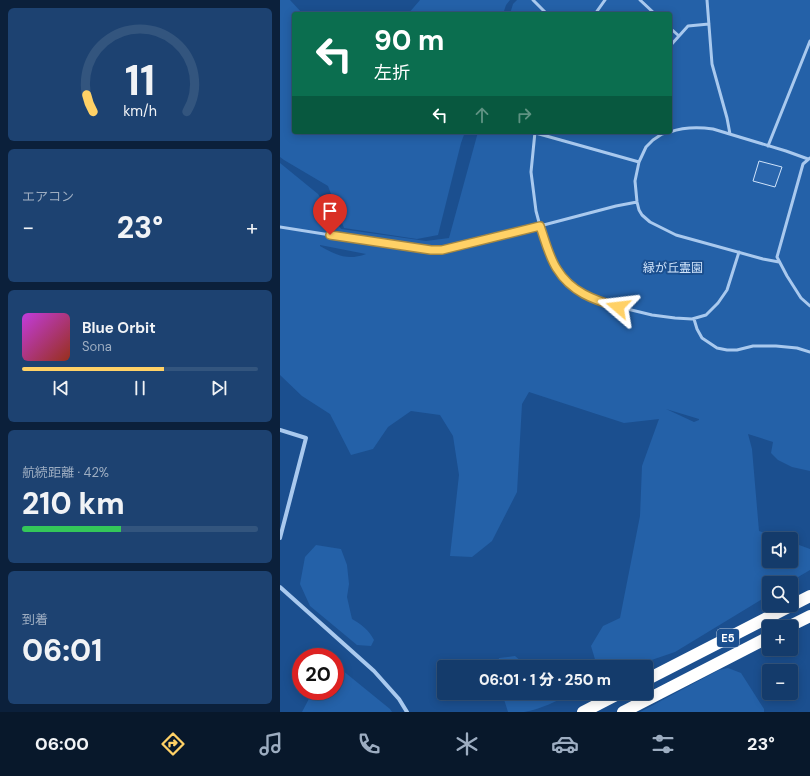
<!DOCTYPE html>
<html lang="ja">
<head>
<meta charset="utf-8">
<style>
	body { margin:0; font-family:"DM Sans","Noto Sans JP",sans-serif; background:#1d4271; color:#f1f3f6; height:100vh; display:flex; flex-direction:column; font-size:15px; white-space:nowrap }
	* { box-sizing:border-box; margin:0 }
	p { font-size:13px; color:#9dadc1 }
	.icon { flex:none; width:22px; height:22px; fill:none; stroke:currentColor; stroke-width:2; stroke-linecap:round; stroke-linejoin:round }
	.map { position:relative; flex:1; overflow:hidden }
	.panel { display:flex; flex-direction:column; gap:8px; padding:8px; background:#0b203b; width:280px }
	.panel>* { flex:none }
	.top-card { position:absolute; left:12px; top:12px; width:380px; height:122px; border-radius:4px; box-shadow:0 2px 10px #0003,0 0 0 1px #33557e; background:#0b6e4f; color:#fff; overflow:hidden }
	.controls { position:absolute; left:482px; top:532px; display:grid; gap:8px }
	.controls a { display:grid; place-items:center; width:36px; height:36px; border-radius:4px; background:#143b6b; box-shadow:0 2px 10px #0003,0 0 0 1px #33557e; font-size:20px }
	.speed { position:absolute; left:12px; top:648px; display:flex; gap:8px; font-size:20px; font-weight:700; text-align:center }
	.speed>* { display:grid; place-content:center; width:52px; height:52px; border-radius:50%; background:#143b6b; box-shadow:0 2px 10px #0003,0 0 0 1px #33557e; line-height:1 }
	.speed .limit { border:6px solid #d22; background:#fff; color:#111 }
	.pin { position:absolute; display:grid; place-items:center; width:34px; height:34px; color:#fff; margin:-41px -17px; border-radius:50% 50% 50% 0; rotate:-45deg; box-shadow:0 0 4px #0007 }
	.pin .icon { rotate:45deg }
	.me { position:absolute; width:44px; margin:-22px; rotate:287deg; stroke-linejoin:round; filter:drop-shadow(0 0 3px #0008) }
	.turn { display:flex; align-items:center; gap:14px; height:84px; padding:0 16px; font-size:18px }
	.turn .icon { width:52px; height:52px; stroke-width:2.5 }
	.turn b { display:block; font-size:28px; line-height:34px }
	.lanes { display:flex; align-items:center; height:38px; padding:0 16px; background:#0003; justify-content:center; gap:20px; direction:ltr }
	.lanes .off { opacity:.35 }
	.big { font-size:30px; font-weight:800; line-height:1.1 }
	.panel .card { flex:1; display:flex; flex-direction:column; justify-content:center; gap:6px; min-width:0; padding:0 14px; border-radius:6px; background:#1d4271 }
	.panel .dial { align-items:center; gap:0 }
	.dial svg { height:104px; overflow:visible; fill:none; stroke:#33557e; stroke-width:7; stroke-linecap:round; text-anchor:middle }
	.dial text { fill:#f1f3f6; stroke:none }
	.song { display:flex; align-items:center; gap:12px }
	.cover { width:48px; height:48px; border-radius:6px; background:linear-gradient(135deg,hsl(290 70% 55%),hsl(10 70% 35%)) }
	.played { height:4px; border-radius:2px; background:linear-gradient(90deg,#ffd166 60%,#33557e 60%) }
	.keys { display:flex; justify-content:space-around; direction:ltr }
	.heat { display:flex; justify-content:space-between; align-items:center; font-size:22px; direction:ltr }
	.charge { height:6px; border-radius:3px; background:linear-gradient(90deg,#34c759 42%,#33557e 0) }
	.trip { position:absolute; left:157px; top:660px; width:216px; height:40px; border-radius:4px; background:#143b6b; box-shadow:0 2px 10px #0003,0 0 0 1px #33557e; font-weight:800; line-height:40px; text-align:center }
	.menu { display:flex; height:64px; justify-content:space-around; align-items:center; background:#08182b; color:#9dadc1 }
	.menu .icon { width:28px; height:28px }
	.menu .on { color:#ffd166 }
	.menu b { font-size:18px; color:#f1f3f6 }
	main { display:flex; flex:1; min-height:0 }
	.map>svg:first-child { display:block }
</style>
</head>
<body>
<main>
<section class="panel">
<div class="card dial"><svg viewBox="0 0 100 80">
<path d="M14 69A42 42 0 1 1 86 69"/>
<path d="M14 69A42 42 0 0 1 9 56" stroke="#ffd166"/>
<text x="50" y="56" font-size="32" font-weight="700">11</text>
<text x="50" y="72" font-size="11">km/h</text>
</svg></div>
<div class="card"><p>エアコン</p>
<div class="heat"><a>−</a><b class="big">23°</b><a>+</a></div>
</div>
<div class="card">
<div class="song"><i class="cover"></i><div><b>Blue Orbit</b><p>Sona</p></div></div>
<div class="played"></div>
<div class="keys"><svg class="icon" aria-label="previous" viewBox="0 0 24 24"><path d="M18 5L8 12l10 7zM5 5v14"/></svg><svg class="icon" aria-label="pause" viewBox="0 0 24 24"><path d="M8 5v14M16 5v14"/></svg><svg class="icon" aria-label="next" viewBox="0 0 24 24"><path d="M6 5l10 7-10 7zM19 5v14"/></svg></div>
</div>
<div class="card"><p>航続距離 · 42%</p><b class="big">210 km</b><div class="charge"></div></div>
<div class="card"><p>到着</p><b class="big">06:01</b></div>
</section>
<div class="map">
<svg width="530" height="712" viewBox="0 0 530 712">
	<rect width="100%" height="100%" fill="#1b4f8f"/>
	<path fill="#2461a8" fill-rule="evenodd" d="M0,0H10L23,14H14V132H185L181,143L158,235L137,239L64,228L48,186L4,160L0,157Z
		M140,0H230L226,5L223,14H128Z
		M237,0H530V471L512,467L498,460L491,453L493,442L468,434L472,449L479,531L502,539H489V561H511V542L530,549V570L508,583H489V595L395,652L351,667H318L317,666L311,646L323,626L340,618L360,516L362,466L379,419L344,423L249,392L242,404L237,492L212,541L192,557L170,556L179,475L173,436L160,415L131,411L108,427L93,449L71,455L50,414L22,396L0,375V163L38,194L61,229L146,241L169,238L198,132H390V14H230L233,4ZM40,246V245L86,254C67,261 56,255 40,246ZM386,409L419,419V420L414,422Z
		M36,545L61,549L67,565L69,584L67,597L72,619C81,624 89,630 94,640L91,646L77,645L30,606L20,584L25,557Z
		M235,656L248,667H217L219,658Z
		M448,668L461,673L484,709V712H360L439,670Z
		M62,670L110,709L112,712H22L33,691H55V674Z
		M222,693H292C277,701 261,709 244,712C239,712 234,712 228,712Z"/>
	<path fill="#2a66ad" stroke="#cfe3fa" d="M479,161L502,167L495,187L473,181Z"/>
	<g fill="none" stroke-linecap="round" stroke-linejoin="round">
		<path stroke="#a9c9ee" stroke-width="3" d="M253,0L267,14
			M360,0L375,14
			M427,0L432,64L447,118L450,134
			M315,14L325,0
			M390,28L399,36
			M390,46L408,26L429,24
			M252,132L359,162
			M255,132L251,172L256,211L260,226L277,269L289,285L301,293L321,302L339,307L372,315L395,318L412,319L426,315L438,303L447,290L459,252
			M389,132L382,134L373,140L366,147L359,162L355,181L357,202L359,210L362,215L370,222L396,235L483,259L499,262
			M390,132C404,127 419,127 433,129L506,151L528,159
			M488,146L530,41
			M530,158L523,164L497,257L507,276L521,298L530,306
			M0,227L132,248L151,251L162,250L256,227L336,206L357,202
			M414,319L417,329L422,338L437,348L447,350H457L473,346H496L517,348L530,352"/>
		<path stroke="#a9c9ee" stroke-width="4" d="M0,430L26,438L0,538
			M0,587L94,671L119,699L127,712"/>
		<path stroke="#fff" stroke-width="12" d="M508,627L530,616
			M366,680L530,596
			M303,712L340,693
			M343,712L489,637"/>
	</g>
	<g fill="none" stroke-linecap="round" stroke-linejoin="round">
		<defs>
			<path id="route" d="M50,235L151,250H162L260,226C265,240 269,257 277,269C291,292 314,300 338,307"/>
		</defs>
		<use href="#route" stroke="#a68842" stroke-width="10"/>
		<use href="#route" stroke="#ffd166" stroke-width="7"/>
	</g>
	<g text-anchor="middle" stroke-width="4" stroke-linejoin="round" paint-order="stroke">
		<rect fill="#1b4f8f" stroke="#bbcadd" stroke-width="1" x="437" y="629" width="22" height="18" rx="3"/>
		<g font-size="11" font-weight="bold" fill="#fff">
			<text x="448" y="642">E5</text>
		</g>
		<g font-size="12" fill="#cfe3fa" stroke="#1b4f8f">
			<text x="393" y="272">緑が丘霊園</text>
		</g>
	</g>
</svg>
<div class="controls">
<a><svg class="icon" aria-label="sound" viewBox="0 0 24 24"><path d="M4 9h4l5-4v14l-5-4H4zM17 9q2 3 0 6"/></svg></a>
<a><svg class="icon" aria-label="search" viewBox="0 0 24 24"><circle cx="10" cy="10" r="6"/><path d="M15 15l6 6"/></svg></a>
<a>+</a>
<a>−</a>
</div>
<div class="speed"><div class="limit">20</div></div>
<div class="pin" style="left:50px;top:235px;background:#d93025"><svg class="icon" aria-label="arrive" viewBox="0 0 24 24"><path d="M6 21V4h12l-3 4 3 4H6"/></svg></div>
<svg class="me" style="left:338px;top:307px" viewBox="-20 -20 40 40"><path d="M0-17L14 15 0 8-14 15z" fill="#ffd166" stroke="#fff" stroke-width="4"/></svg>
<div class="trip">06:01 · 1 分 · 250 m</div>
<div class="top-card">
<div class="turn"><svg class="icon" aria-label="left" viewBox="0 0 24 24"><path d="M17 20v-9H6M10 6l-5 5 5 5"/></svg><div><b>90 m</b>左折</div></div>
<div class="lanes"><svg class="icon" aria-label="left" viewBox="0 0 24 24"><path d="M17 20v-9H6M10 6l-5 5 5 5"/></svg><svg class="icon off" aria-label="ahead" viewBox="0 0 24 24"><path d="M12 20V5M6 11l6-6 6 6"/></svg><svg class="icon off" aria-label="right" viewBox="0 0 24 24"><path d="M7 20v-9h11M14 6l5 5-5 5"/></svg></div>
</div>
</div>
</main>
<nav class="menu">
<b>06:00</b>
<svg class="icon on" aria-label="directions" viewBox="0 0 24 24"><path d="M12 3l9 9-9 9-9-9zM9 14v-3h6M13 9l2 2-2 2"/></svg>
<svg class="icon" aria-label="music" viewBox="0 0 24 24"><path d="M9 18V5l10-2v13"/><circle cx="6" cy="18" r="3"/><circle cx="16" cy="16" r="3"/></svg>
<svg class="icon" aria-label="phone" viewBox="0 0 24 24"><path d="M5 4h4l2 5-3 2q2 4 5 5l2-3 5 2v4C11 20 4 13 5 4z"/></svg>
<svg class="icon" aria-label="climate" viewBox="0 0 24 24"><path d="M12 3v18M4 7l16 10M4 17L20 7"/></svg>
<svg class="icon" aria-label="car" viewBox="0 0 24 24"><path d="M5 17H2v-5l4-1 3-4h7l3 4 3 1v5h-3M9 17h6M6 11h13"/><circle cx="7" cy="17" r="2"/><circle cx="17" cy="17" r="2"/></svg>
<svg class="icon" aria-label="filters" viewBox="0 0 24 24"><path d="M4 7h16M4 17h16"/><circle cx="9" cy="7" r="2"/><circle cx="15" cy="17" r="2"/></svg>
<b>23°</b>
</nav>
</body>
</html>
